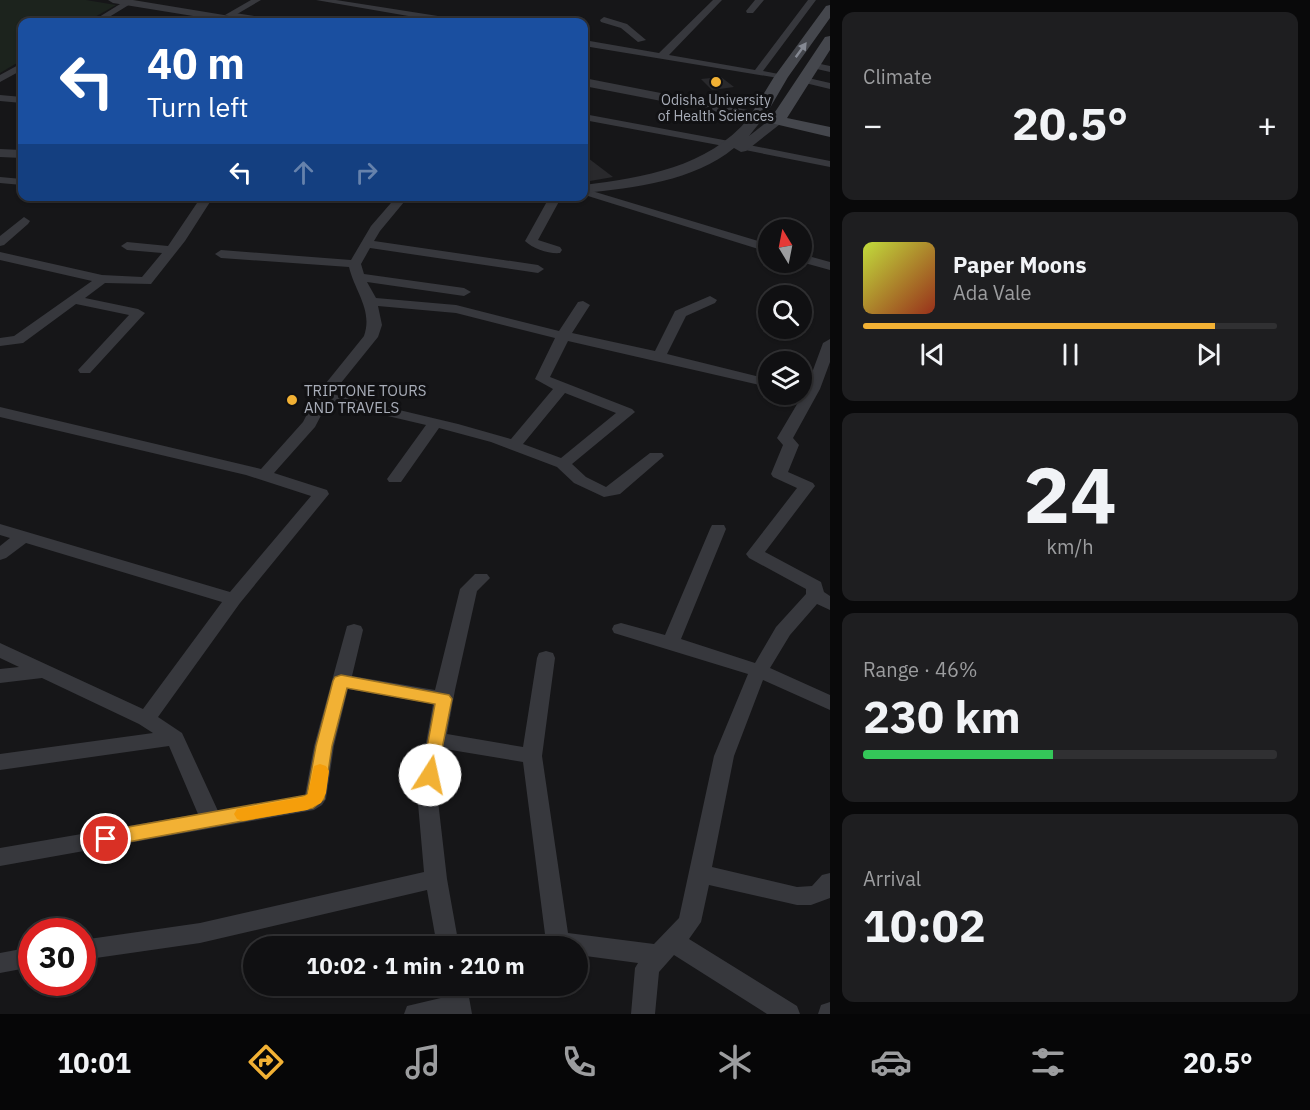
<!DOCTYPE html>
<html lang="en">
<head>
<meta charset="utf-8">
<style>
	body { margin:0; font-family:"IBM Plex Sans",sans-serif; background:#1e1e20; color:#f1f3f6; height:100vh; display:flex; flex-direction:column; font-size:22px; white-space:nowrap }
	* { box-sizing:border-box; margin:0 }
	p { font-size:20px; color:#9c9d9f }
	.icon { flex:none; width:33px; height:33px; fill:none; stroke:currentColor; stroke-width:2; stroke-linecap:round; stroke-linejoin:round }
	.map { position:relative; flex:1; overflow:hidden }
	.sheet { display:flex; flex-direction:column; gap:12px; padding:12px; background:#09090a; width:480px }
	.sheet>* { flex:none }
	.banner { position:absolute; left:18px; top:18px; width:570px; height:183px; border-radius:12px; box-shadow:0 2px 4px #0004,0 0 0 2px #303032; background:#1a4fa0; color:#fff; overflow:hidden }
	.needle { width:39px; rotate:350deg }
	.tools { position:absolute; left:758px; top:219px; display:grid; gap:12px }
	.tools a { display:grid; place-items:center; width:54px; height:54px; border-radius:50%; background:#101012; box-shadow:0 2px 4px #0004,0 0 0 2px #303032; font-size:30px }
	.speed { position:absolute; left:18px; top:918px; display:flex; gap:12px; font-size:30px; font-weight:700; text-align:center }
	.speed>* { display:grid; place-content:center; width:78px; height:78px; border-radius:50%; background:#101012; box-shadow:0 2px 4px #0004,0 0 0 2px #303032; line-height:1 }
	.speed .limit { border:9px solid #d22; background:#fff; color:#111 }
	.pin { position:absolute; display:grid; place-items:center; width:51px; height:51px; color:#fff; margin:-26px; border:3px solid #fff; border-radius:50%; box-shadow:0 2px 6px #0007 }
	.me { position:absolute; width:66px; margin:-33px; rotate:10deg; stroke-linejoin:round; filter:drop-shadow(0 0 4px #0008) }
	.turn { display:flex; align-items:center; gap:21px; height:126px; padding:0 30px; font-size:27px }
	.turn .icon { width:78px; height:78px; stroke-width:2.5 }
	.turn b { display:block; font-size:42px; line-height:51px }
	.lanes { display:flex; align-items:center; height:57px; padding:0 30px; background:#0003; justify-content:center; gap:30px; direction:ltr }
	.lanes .off { opacity:.35 }
	.big { font-size:45px; font-weight:700; line-height:1.1 }
	.sheet .widget { flex:1; display:flex; flex-direction:column; justify-content:center; gap:9px; min-width:0; padding:0 21px; border-radius:12px; background:#1e1e20 }
	.sheet .dial { align-items:center; gap:0 }
	.dial b { font-size:78px; line-height:1 }
	.song { display:flex; align-items:center; gap:18px }
	.cover { width:72px; height:72px; border-radius:9px; background:linear-gradient(135deg,hsl(70 70% 55%),hsl(10 70% 35%)) }
	.played { height:6px; border-radius:3px; background:linear-gradient(90deg,#f2b134 85%,#303032 85%) }
	.keys { display:flex; justify-content:space-around; direction:ltr }
	.heat { display:flex; justify-content:space-between; align-items:center; font-size:33px; direction:ltr }
	.charge { height:9px; border-radius:4px; background:linear-gradient(90deg,#34c759 46%,#303032 0) }
	.trip { position:absolute; left:243px; top:936px; width:345px; height:60px; border-radius:30px; background:#101012; box-shadow:0 2px 4px #0004,0 0 0 2px #303032; font-weight:700; line-height:60px; text-align:center }
	.tab-bar { display:flex; height:96px; justify-content:space-around; align-items:center; background:#060607; color:#9c9d9f }
	.tab-bar .icon { width:42px; height:42px }
	.tab-bar .active { color:#f2b134 }
	.tab-bar b { font-size:27px; color:#f1f3f6 }
	main { display:flex; flex:1; min-height:0 }
	.map>svg:first-child { display:block }
</style>
</head>
<body>
<main>
<div class="map">
<svg width="830" height="1014" viewBox="0 0 830 1014">
	<rect width="100%" height="100%" fill="#161618"/>
	<path fill="#1c231d" d="M0,0H86L116,5L86,22H22V60L0,73Z"/>
	<path fill="#29292c" d="M721,77L734,87L712,90L701,79Z
		M584,155L613,177L590,181L584,177Z"/>
	<g fill="none" stroke-linecap="round" stroke-linejoin="round">
		<path fill="#37383d" fill-rule="evenodd" d="M251,0H261L232,17L225,15Z
			M316,0H336L457,19L461,22H443Z
			M713,0H722L669,55L755,70L808,0H816L763,71L784,75V79L584,46V40L659,53Z
			M755,0H764L753,13H747L746,11Z
			M125,1L132,3L101,22H91Z
			M604,17L627,24L646,40L638,42L621,28L601,22L600,20Z
			M811,62L830,66V72L808,67V63Z
			M22,63V70L0,82V75Z
			M804,77L830,83V89L801,82L799,80Z
			M0,95L22,97V103L0,101Z
			M584,114L729,141L734,144L729,147L584,120Z
			M744,144L830,161V167L740,149V145Z
			M0,177L22,179V185L0,183Z
			M592,191L768,244V252L588,196V192Z
			M188,196H232L210,202L185,241L151,284L105,283L85,298L138,309L145,313L90,373H80L78,370L129,315L76,304L23,343L0,346V338L14,336L92,281L0,260V252L102,275L142,277L162,253L127,250L121,246L127,242L168,246L199,200Z
			M397,196H409L380,231L374,241L538,265L544,269L538,273L370,248L361,264L364,274L464,288L471,292L464,296L367,282L376,298L456,305L559,331L578,302L583,301L590,305L572,333L655,351L675,311L710,296L717,300L715,303L686,316L667,354L768,379V387L568,341L550,377L632,409L635,412L572,464L586,477L606,487L650,453H662L664,456L620,494L604,497L574,483L557,467L491,442L439,428L401,482H389L387,479L426,425L328,402L315,427L274,473L327,490L329,494L240,603L158,717L182,733L218,811L302,797L305,795L314,746L347,626L354,624L361,626L363,630L352,676L435,690L460,589L475,574H487L490,578L477,591L455,690L447,734L523,747L537,658L539,653L546,651L553,653L555,658L542,756L568,933L654,944L679,918L714,756L748,674L614,633L612,629L614,625L621,623L665,635L710,529L712,525H724L726,529L681,639L755,663L776,627L806,594V589L749,558L746,554L797,488L773,477L771,474L783,445L777,438L806,389L823,343L830,339V362L820,389L793,438L799,445L788,472L813,483L815,486L765,552L821,582L824,592L830,596V610L817,604L790,635L770,668L830,695V710L763,680L734,756L712,867L797,887L812,886L822,875L830,873V898L811,905H797L709,885L701,922L689,939L797,1006L800,1014H767L674,955L659,972L655,1014H631L635,968L638,963L578,955V946H549L546,942L523,762L445,749L437,792L447,879L459,946H437L427,890L200,943L82,960V940L200,923L424,872L417,792L433,704L348,689L334,746L326,799L322,805L314,810L0,866V848L198,814L169,746L0,770V754L153,733L139,724L42,678L0,683V669L19,667L0,658V643L143,709L222,602L26,543L6,558L0,560V546L10,538L0,535V524L230,592L311,496L246,475L0,417V407L261,469L303,422L318,393L364,336C373,310 355,292 349,267L221,258L215,254L221,250L351,260L371,226ZM378,306L456,313L555,338L535,379L553,389L511,439L458,424L332,394L378,337L382,325ZM565,393L616,413L561,458L523,444Z
			M550,196H562L538,240L560,247L562,250L560,253C549,254 533,249 525,241Z
			M24,217L30,221L28,224L4,245L0,246V236Z
			M801,254L830,262V270L801,262Z
			M32,947V967L0,973V953Z
			M443,986H467L472,1014H404L407,1006L445,997Z
			M830,1002V1014H818L821,1005Z"/>
		<path fill="#37383d" fill-rule="evenodd" d="M108,0H133L230,16L235,13L275,19L281,22H230L113,3Z
			M584,78L763,113L765,116L749,136L772,118L777,117L784,121L746,151L741,152L734,148C694,181 634,188 584,193V185C644,177 707,168 749,118L584,86Z
			M0,149L22,150V158L0,157Z"/>
		<path fill="#45474d" fill-rule="evenodd" d="M830,5V18L788,77L767,113L773,115L825,37L830,36V50L787,118L830,127V137L753,119L750,116L774,77L826,6Z"/>
	</g>
	<defs><path id="oneway-solid" d="M-6-.8H1V-3.2L6.5 0L1 3.2V.8H-6Z" transform="scale(1.5)"/></defs>
	<use fill="#858993" href="#oneway-solid" transform="translate(801 50) rotate(-54)"/>
	<path fill="#f2b134" stroke="#9d7322" stroke-width="1.5" d="M341,675L449,695L452,699L436,779L430,781L424,779L422,775L435,704L347,688L332,746L324,799L313,808L106,846L100,844L97,839L100,834L106,831L307,795L316,746L333,681L335,677Z"/>
	<path fill="#f59e0b" d="M320,764L326,766L329,771L326,793L321,803L307,810L243,821L237,819L234,814L237,809L303,797L308,794L314,766Z"/>
	<g fill="#f2b134" stroke="#111113" stroke-width="2">
		<circle cx="716" cy="82" r="6"/>
		<circle cx="292" cy="400" r="6"/>
	</g>
	<g text-anchor="middle" stroke-width="6" stroke-linejoin="round" paint-order="stroke">
		<g font-size="14" fill="#a8adb8" stroke="#111113">
			<text x="716" y="105">Odisha University<tspan x="716" dy="16">of Health Sciences</tspan></text>
		</g>
		<g font-size="15" fill="#a8adb8" stroke="#111113" text-anchor="start">
			<text x="304" y="396">TRIPTONE TOURS<tspan x="304" dy="17">AND TRAVELS</tspan></text>
		</g>
	</g>
</svg>
<div class="tools">
<a><svg class="needle" viewBox="-14 -14 28 28"><path d="M0-13l5 13h-10z" fill="#e53935"/><path d="M0 13l5-13h-10z" fill="#9c9d9f"/></svg></a>
<a><svg class="icon" aria-label="search" viewBox="0 0 24 24"><circle cx="10" cy="10" r="6"/><path d="M15 15l6 6"/></svg></a>
<a><svg class="icon" aria-label="layers" viewBox="0 0 24 24"><path d="M12 4l9 5-9 5-9-5zM3 14l9 5 9-5"/></svg></a>
</div>
<div class="speed"><div class="limit">30</div></div>
<div class="pin" style="left:106px;top:839px;background:#d93025"><svg class="icon" aria-label="arrive" viewBox="0 0 24 24"><path d="M6 21V4h12l-3 4 3 4H6"/></svg></div>
<svg class="me" style="left:430px;top:775px" viewBox="-20 -20 40 40"><circle r="19" fill="#fff"/><path d="M0-13L10 11 0 6-10 11z" fill="#f2b134"/></svg>
<div class="trip">10:02 · 1 min · 210 m</div>
<div class="banner">
<div class="turn"><svg class="icon" aria-label="left" viewBox="0 0 24 24"><path d="M17 20v-9H6M10 6l-5 5 5 5"/></svg><div><b>40 m</b>Turn left</div></div>
<div class="lanes"><svg class="icon" aria-label="left" viewBox="0 0 24 24"><path d="M17 20v-9H6M10 6l-5 5 5 5"/></svg><svg class="icon off" aria-label="ahead" viewBox="0 0 24 24"><path d="M12 20V5M6 11l6-6 6 6"/></svg><svg class="icon off" aria-label="right" viewBox="0 0 24 24"><path d="M7 20v-9h11M14 6l5 5-5 5"/></svg></div>
</div>
</div>
<section class="sheet">
<div class="widget"><p>Climate</p>
<div class="heat"><a>−</a><b class="big">20.5°</b><a>+</a></div>
</div>
<div class="widget">
<div class="song"><i class="cover"></i><div><b>Paper Moons</b><p>Ada Vale</p></div></div>
<div class="played"></div>
<div class="keys"><svg class="icon" aria-label="previous" viewBox="0 0 24 24"><path d="M18 5L8 12l10 7zM5 5v14"/></svg><svg class="icon" aria-label="pause" viewBox="0 0 24 24"><path d="M8 5v14M16 5v14"/></svg><svg class="icon" aria-label="next" viewBox="0 0 24 24"><path d="M6 5l10 7-10 7zM19 5v14"/></svg></div>
</div>
<div class="widget dial"><b>24</b><p>km/h</p></div>
<div class="widget"><p>Range · 46%</p><b class="big">230 km</b><div class="charge"></div></div>
<div class="widget"><p>Arrival</p><b class="big">10:02</b></div>
</section>
</main>
<nav class="tab-bar">
<b>10:01</b>
<svg class="icon active" aria-label="directions" viewBox="0 0 24 24"><path d="M12 3l9 9-9 9-9-9zM9 14v-3h6M13 9l2 2-2 2"/></svg>
<svg class="icon" aria-label="music" viewBox="0 0 24 24"><path d="M9 18V5l10-2v13"/><circle cx="6" cy="18" r="3"/><circle cx="16" cy="16" r="3"/></svg>
<svg class="icon" aria-label="phone" viewBox="0 0 24 24"><path d="M5 4h4l2 5-3 2q2 4 5 5l2-3 5 2v4C11 20 4 13 5 4z"/></svg>
<svg class="icon" aria-label="climate" viewBox="0 0 24 24"><path d="M12 3v18M4 7l16 10M4 17L20 7"/></svg>
<svg class="icon" aria-label="car" viewBox="0 0 24 24"><path d="M5 17H2v-5l4-1 3-4h7l3 4 3 1v5h-3M9 17h6M6 11h13"/><circle cx="7" cy="17" r="2"/><circle cx="17" cy="17" r="2"/></svg>
<svg class="icon" aria-label="filters" viewBox="0 0 24 24"><path d="M4 7h16M4 17h16"/><circle cx="9" cy="7" r="2"/><circle cx="15" cy="17" r="2"/></svg>
<b>20.5°</b>
</nav>
</body>
</html>
